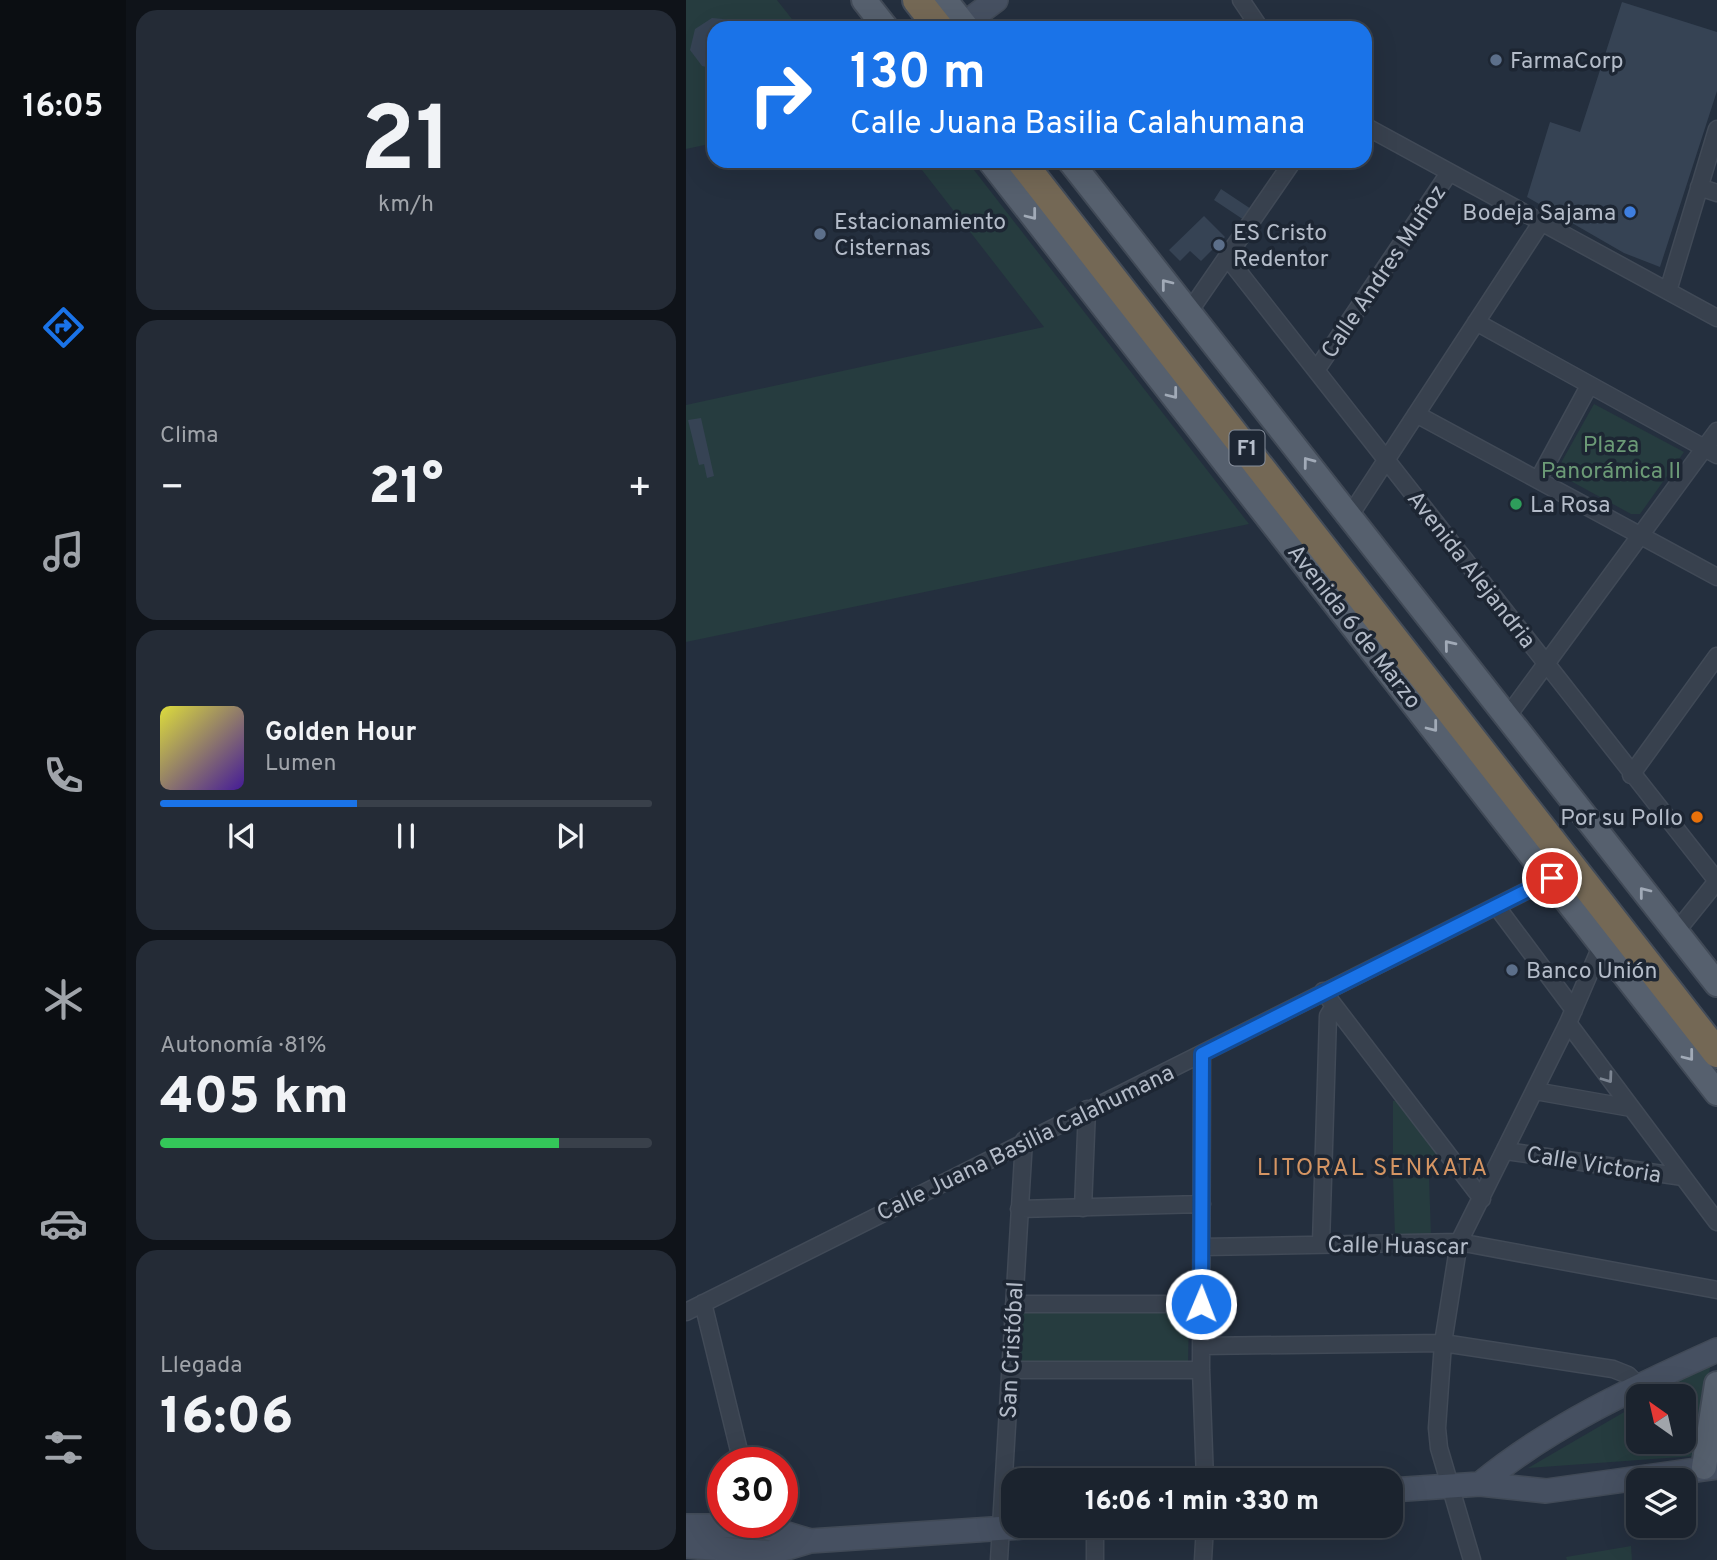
<!DOCTYPE html>
<html lang="es">
<head>
<meta charset="utf-8">
<style>
	body { margin:0; font-family:Overpass,sans-serif; background:#242b36; color:#f1f3f6; height:100vh; display:flex; flex-direction:column; font-size:26px; white-space:nowrap }
	* { box-sizing:border-box; margin:0 }
	p { font-size:23px; color:#a0a4aa }
	.icon { flex:none; width:38px; height:38px; fill:none; stroke:currentColor; stroke-width:2; stroke-linecap:round; stroke-linejoin:round }
	.map { position:relative; flex:1; overflow:hidden }
	.side { display:flex; flex-direction:column; gap:10px; padding:10px; background:#0f1319; width:560px }
	.side>* { flex:none }
	.hud { position:absolute; left:21px; top:21px; width:665px; height:147px; border-radius:21px; box-shadow:0 7px 28px #0002,0 0 0 2px #39404a; background:#1a73e8; color:#fff; overflow:hidden }
	.needle { width:46px; rotate:326deg }
	.tools { position:absolute; left:940px; top:1384px; display:grid; gap:14px }
	.tools a { display:grid; place-items:center; width:70px; height:70px; border-radius:14px; background:#1b232e; box-shadow:0 7px 28px #0002,0 0 0 2px #39404a; font-size:35px }
	.speed { position:absolute; left:21px; top:1447px; display:flex; gap:14px; font-size:35px; font-weight:700; text-align:center }
	.speed>* { display:grid; place-content:center; width:91px; height:91px; border-radius:50%; background:#1b232e; box-shadow:0 7px 28px #0002,0 0 0 2px #39404a; line-height:1 }
	.speed .limit { border:10px solid #d22; background:#fff; color:#111 }
	.pin { position:absolute; display:grid; place-items:center; width:60px; height:60px; color:#fff; margin:-30px; border:4px solid #fff; border-radius:50%; box-shadow:0 2px 7px #0007 }
	.me { position:absolute; width:77px; margin:-38px; rotate:1deg; stroke-linejoin:round; filter:drop-shadow(0 0 5px #0008) }
	.turn { display:flex; align-items:center; gap:24px; height:147px; padding:0 28px; font-size:32px }
	.turn .icon { width:91px; height:91px; stroke-width:2.5 }
	.turn b { display:block; font-size:49px; line-height:60px }
	.big { font-size:52px; font-weight:800; line-height:1.1 }
	.side .tile { flex:1; display:flex; flex-direction:column; justify-content:center; gap:10px; min-width:0; padding:0 24px; border-radius:21px; background:#242b36 }
	.side .dial { align-items:center; gap:0 }
	.dial b { font-size:91px; line-height:1 }
	.song { display:flex; align-items:center; gap:21px }
	.cover { width:84px; height:84px; border-radius:10px; background:linear-gradient(135deg,hsl(60 70% 55%),hsl(260 70% 35%)) }
	.played { height:7px; border-radius:4px; background:linear-gradient(90deg,#1a73e8 40%,#39404a 40%) }
	.keys { display:flex; justify-content:space-around; direction:ltr }
	.heat { display:flex; justify-content:space-between; align-items:center; font-size:38px; direction:ltr }
	.charge { height:10px; border-radius:5px; background:linear-gradient(90deg,#34c759 81%,#39404a 0) }
	.trip { position:absolute; left:315px; top:1468px; width:402px; height:70px; border-radius:21px; background:#1b232e; box-shadow:0 7px 28px #0002,0 0 0 2px #39404a; font-weight:800; line-height:70px; text-align:center }
	main { display:flex; flex:1; min-height:0 }
	.menu { display:flex; flex-direction:column; width:126px; justify-content:space-around; align-items:center; background:#0b0e12; color:#a0a4aa }
	.menu .icon { width:49px; height:49px }
	.menu .current { color:#1a73e8 }
	.menu b { font-size:32px; color:#f1f3f6 }
	.map>svg:first-child { display:block }
</style>
</head>
<body>
<main>
<nav class="menu">
<b>16:05</b>
<svg class="icon current" aria-label="directions" viewBox="0 0 24 24"><path d="M12 3l9 9-9 9-9-9zM9 14v-3h6M13 9l2 2-2 2"/></svg>
<svg class="icon" aria-label="music" viewBox="0 0 24 24"><path d="M9 18V5l10-2v13"/><circle cx="6" cy="18" r="3"/><circle cx="16" cy="16" r="3"/></svg>
<svg class="icon" aria-label="phone" viewBox="0 0 24 24"><path d="M5 4h4l2 5-3 2q2 4 5 5l2-3 5 2v4C11 20 4 13 5 4z"/></svg>
<svg class="icon" aria-label="climate" viewBox="0 0 24 24"><path d="M12 3v18M4 7l16 10M4 17L20 7"/></svg>
<svg class="icon" aria-label="car" viewBox="0 0 24 24"><path d="M5 17H2v-5l4-1 3-4h7l3 4 3 1v5h-3M9 17h6M6 11h13"/><circle cx="7" cy="17" r="2"/><circle cx="17" cy="17" r="2"/></svg>
<svg class="icon" aria-label="filters" viewBox="0 0 24 24"><path d="M4 7h16M4 17h16"/><circle cx="9" cy="7" r="2"/><circle cx="15" cy="17" r="2"/></svg>
</nav>
<section class="side">
<div class="tile dial"><b>21</b><p>km/h</p></div>
<div class="tile"><p>Clima</p>
<div class="heat"><a>−</a><b class="big">21°</b><a>+</a></div>
</div>
<div class="tile">
<div class="song"><i class="cover"></i><div><b>Golden Hour</b><p>Lumen</p></div></div>
<div class="played"></div>
<div class="keys"><svg class="icon" aria-label="previous" viewBox="0 0 24 24"><path d="M18 5L8 12l10 7zM5 5v14"/></svg><svg class="icon" aria-label="pause" viewBox="0 0 24 24"><path d="M8 5v14M16 5v14"/></svg><svg class="icon" aria-label="next" viewBox="0 0 24 24"><path d="M6 5l10 7-10 7zM19 5v14"/></svg></div>
</div>
<div class="tile"><p>Autonomía · 81%</p><b class="big">405 km</b><div class="charge"></div></div>
<div class="tile"><p>Llegada</p><b class="big">16:06</b></div>
</section>
<div class="map">
<svg width="1031" height="1560" viewBox="0 0 1031 1560">
	<rect width="100%" height="100%" fill="#242f3e"/>
	<path fill="#263c3f" d="M0,0H91L113,28H28V143L0,149Z
		M229,161H281L563,524L0,642V405L358,327Z
		M908,404L998,452L954,514H945L872,474L871,470Z
		M719,1099L759,1153L755,1159L707,1161V1101Z
		M743,1177L745,1236L709,1237L707,1178Z
		M335,1310L503,1313L502,1364L334,1361Z
		M1025,1362L1009,1456L842,1468L952,1404V1442H998V1396H966Z
		M945,1546L946,1560H881L880,1557Z"/>
	<path fill="#364354" d="M936,2L1031,32V91L974,267L938,253L841,197L864,122L894,132Z
		M26,18L47,20L53,28H28V69L16,66L4,50L9,29Z
		M535,189L565,209L558,220L528,200Z
		M518,216L539,237L515,261L504,251L494,261L483,250Z
		M15,418L28,476L21,478L18,464L13,465L2,420Z"/>
	<g fill="none" stroke-linecap="round" stroke-linejoin="round">
		<defs>
			<path id="street" d="M555,0L574,28
				M679,126L1031,318
				M1013,187L1031,193
				M541,257L1031,881
				M982,291L1031,129
				M503,312L607,161
				M790,322L1031,455
				M631,369L763,173
				M730,414L1031,577
				M852,480L903,386
				M663,517L855,223
				M821,717L1031,431
				M945,775L1031,656
				M811,907L888,1010
				M990,932L1031,881
				M637,991L796,1199
				M882,1023L1031,1222
				M516,1054L515,1370L519,1480
				M849,1091L945,1108
				M820,1151L997,1177
				M397,1208L401,1109
				M333,1209L516,1204
				M635,1244L642,1016L648,1006
				M516,1247L773,1242L1031,1290
				M17,1303L56,1463
				M328,1304H515
				M0,1312L866,878
				M515,1346L757,1343L927,1369L942,1375L952,1385
				M324,1370H515
				M313,1560L338,1140
				M409,1560V1526
				M517,1560L519,1526
				M786,1560L753,1448L751,1428L757,1343L773,1242L882,1023L916,944"/>
			<path id="secondary" d="M278,24L310,0
				M794,1484C864,1426 949,1387 1031,1350
				M705,1490L794,1484L860,1491L1031,1467
				M0,1526H75L124,1541
				M0,1546L84,1553L124,1541L352,1526"/>
			<path id="primary" d="M178,0L200,28
				M259,0L281,28
				M304,161L1031,1093
				M384,161L1031,984
				M1018,1467L1031,1384"/>
			<path id="highway" d="M231,0L253,28
				M335,161L1031,1053"/>
		</defs>
		<use href="#street" stroke="#414a57" stroke-width="19"/>
		<use href="#secondary" stroke="#414a57" stroke-width="26"/>
		<use href="#primary" stroke="#414a57" stroke-width="28"/>
		<use href="#highway" stroke="#434c59" stroke-width="32"/>
		<use href="#street" stroke="#38414e" stroke-width="16"/>
		<use href="#secondary" stroke="#465061" stroke-width="23"/>
		<use href="#primary" stroke="#56606e" stroke-width="24"/>
		<use href="#highway" stroke="#746855" stroke-width="28"/>
	</g>
	<defs><path id="oneway-chevron" d="M-2-3.5L2.5 0L-2 3.5" fill="none" stroke-width="1.6" stroke-linecap="round" stroke-linejoin="round" transform="scale(1.75)"/></defs>
	<g stroke="#a1aab7">
		<use href="#oneway-chevron" transform="translate(346 215) rotate(52)"/>
		<use href="#oneway-chevron" transform="translate(480 284) rotate(-128)"/>
		<use href="#oneway-chevron" transform="translate(487 394) rotate(52)"/>
		<use href="#oneway-chevron" transform="translate(622 462) rotate(-127)"/>
		<use href="#oneway-chevron" transform="translate(763 645) rotate(-129)"/>
		<use href="#oneway-chevron" transform="translate(747 727) rotate(52)"/>
		<use href="#oneway-chevron" transform="translate(958 892) rotate(-128)"/>
		<use href="#oneway-chevron" transform="translate(1003 1056) rotate(52)"/>
	</g>
	<use stroke="#7c8592" href="#oneway-chevron" transform="translate(922 1078) rotate(54)"/>
	<g fill="none" stroke-linecap="round" stroke-linejoin="round">
		<defs>
			<path id="route" d="M515,1304L516,1054L866,878"/>
		</defs>
		<use href="#route" stroke="#114b97" stroke-width="18"/>
		<use href="#route" stroke="#1a73e8" stroke-width="12"/>
	</g>
	<g fill="#5c6f8a" stroke="#1d2633" stroke-width="2.5">
		<circle cx="810" cy="60" r="7"/>
		<circle cx="134" cy="234" r="7"/>
		<circle cx="533" cy="245" r="7"/>
		<circle cx="826" cy="970" r="7"/>
	</g>
	<circle fill="#3f7fe0" stroke="#1d2633" stroke-width="2.5" cx="944" cy="212" r="7"/>
	<circle fill="#2e9e5b" stroke="#1d2633" stroke-width="2.5" cx="830" cy="504" r="7"/>
	<circle fill="#e8710a" stroke="#1d2633" stroke-width="2.5" cx="1011" cy="817" r="7"/>
	<g text-anchor="middle" stroke-width="7" stroke-linejoin="round" paint-order="stroke">
		<rect fill="#1d2633" stroke="#878f9c" stroke-width="2" x="543.5" y="430.5" width="35" height="35" rx="5"/>
		<g font-size="21" font-weight="bold" fill="#b4bcc9">
			<text x="561" y="455">F1</text>
		</g>
		<g font-size="23" fill="#b4bcc9" stroke="#1d2633" text-anchor="start">
			<text x="824" y="68">FarmaCorp</text>
			<text x="930" y="220" text-anchor="end">Bodeja Sajama</text>
			<text x="148" y="229">Estacionamiento<tspan x="148" dy="26">Cisternas</tspan></text>
			<text x="547" y="240">ES Cristo<tspan x="547" dy="26">Redentor</tspan></text>
			<text x="844" y="512">La Rosa</text>
			<text x="997" y="825" text-anchor="end">Por su Pollo</text>
			<text x="840" y="978">Banco Unión</text>
		</g>
		<g font-size="23" fill="#b4bcc9" stroke="#1d2633">
			<text transform="translate(697 271) rotate(-56)" y="8">Calle Andres Muñoz</text>
			<text transform="translate(786 569) rotate(52)" y="8">Avenida Alejandria</text>
			<text transform="translate(669 626) rotate(52)" y="8">Avenida 6 de Marzo</text>
			<text transform="translate(339 1142) rotate(-26)" y="8">Calle Juana Basilia Calahumana</text>
			<text transform="translate(908 1164) rotate(9)" y="8">Calle Victoria</text>
			<text transform="translate(712 1245) rotate(1)" y="8">Calle Huascar</text>
			<text transform="translate(325 1350) rotate(-87)" y="8">San Cristóbal</text>
		</g>
		<g font-size="23" fill="#6b9a76" stroke="#1d2633">
			<text x="925" y="452">Plaza<tspan x="925" dy="26">Panorámica II</tspan></text>
		</g>
		<g font-size="24" letter-spacing="2" fill="#d59563" stroke="#1d2633">
			<text x="687" y="1175">LITORAL SENKATA</text>
		</g>
	</g>
</svg>
<div class="tools">
<a><svg class="needle" viewBox="-14 -14 28 28"><path d="M0-13l5 13h-10z" fill="#e53935"/><path d="M0 13l5-13h-10z" fill="#a0a4aa"/></svg></a>
<a><svg class="icon" aria-label="layers" viewBox="0 0 24 24"><path d="M12 4l9 5-9 5-9-5zM3 14l9 5 9-5"/></svg></a>
</div>
<div class="speed"><div class="limit">30</div></div>
<div class="pin" style="left:866px;top:878px;background:#d93025"><svg class="icon" aria-label="arrive" viewBox="0 0 24 24"><path d="M6 21V4h12l-3 4 3 4H6"/></svg></div>
<svg class="me" style="left:515px;top:1304px" viewBox="-20 -20 40 40"><circle r="17" fill="#1a73e8" stroke="#fff" stroke-width="3"/><path d="M0-11L8 9 0 5-8 9z" fill="#fff"/></svg>
<div class="trip">16:06 · 1 min · 330 m</div>
<div class="hud">
<div class="turn"><svg class="icon" aria-label="right" viewBox="0 0 24 24"><path d="M7 20v-9h11M14 6l5 5-5 5"/></svg><div><b>130 m</b>Calle Juana Basilia Calahumana</div></div>
</div>
</div>
</main>
</body>
</html>
